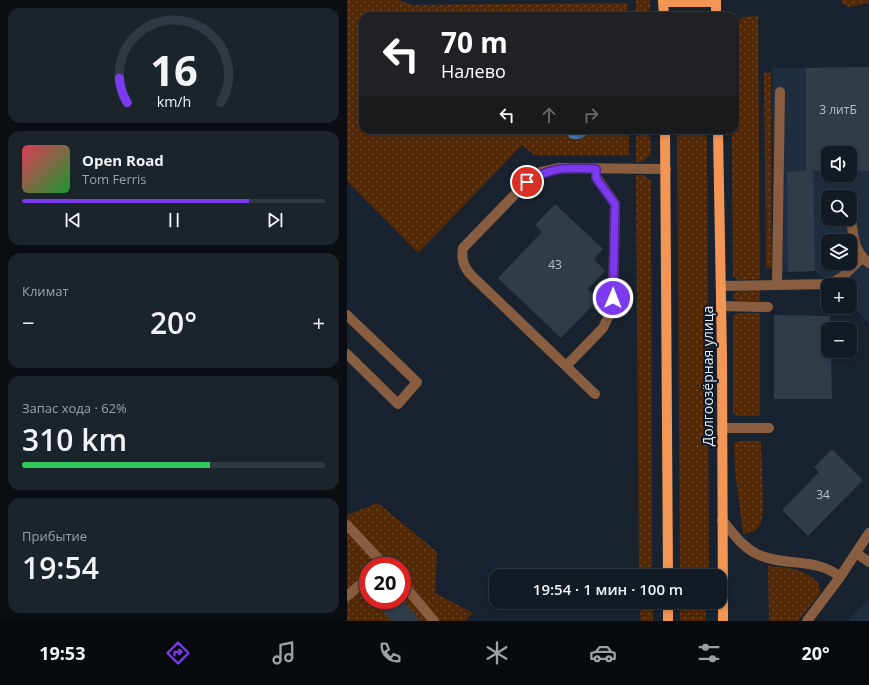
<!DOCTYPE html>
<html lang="ru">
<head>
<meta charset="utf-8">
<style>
	body { margin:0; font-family:"Open Sans",sans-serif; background:#1b232b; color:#f1f3f6; height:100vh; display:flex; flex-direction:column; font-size:15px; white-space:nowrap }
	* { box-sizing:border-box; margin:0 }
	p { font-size:13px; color:#9ca1a6 }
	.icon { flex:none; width:22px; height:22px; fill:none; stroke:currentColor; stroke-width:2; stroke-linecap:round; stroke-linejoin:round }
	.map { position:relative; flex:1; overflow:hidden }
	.panel { display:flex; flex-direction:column; gap:8px; padding:8px; background:#0a0e13; width:347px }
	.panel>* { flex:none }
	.guide { position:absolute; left:12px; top:12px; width:380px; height:122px; border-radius:12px; box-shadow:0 2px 6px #0003,0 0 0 1px #313841; background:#202124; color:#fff; overflow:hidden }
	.tools { position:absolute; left:474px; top:146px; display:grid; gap:8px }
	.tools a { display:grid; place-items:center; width:36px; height:36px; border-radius:8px; background:#121a23; box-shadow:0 2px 6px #0003,0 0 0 1px #313841; font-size:20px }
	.speed { position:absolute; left:12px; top:557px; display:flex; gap:8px; font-size:20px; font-weight:700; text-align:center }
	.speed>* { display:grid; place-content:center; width:52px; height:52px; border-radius:50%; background:#121a23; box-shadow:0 2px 6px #0003,0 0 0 1px #313841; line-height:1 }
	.speed .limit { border:6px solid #d22; background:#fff; color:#111 }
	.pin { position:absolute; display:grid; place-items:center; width:34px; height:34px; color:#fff; margin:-17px; border:2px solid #fff; border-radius:50%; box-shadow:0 1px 4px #0007 }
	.me { position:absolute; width:44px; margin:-22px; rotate:1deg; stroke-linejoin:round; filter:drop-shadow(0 0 3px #0008) }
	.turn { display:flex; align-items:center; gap:14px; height:84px; padding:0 16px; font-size:18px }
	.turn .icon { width:52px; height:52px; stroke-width:2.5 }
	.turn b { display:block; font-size:28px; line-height:34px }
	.lanes { display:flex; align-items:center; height:38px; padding:0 16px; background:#0003; justify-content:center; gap:20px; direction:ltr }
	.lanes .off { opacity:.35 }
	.big { font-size:30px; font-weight:600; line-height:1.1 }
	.panel .tile { flex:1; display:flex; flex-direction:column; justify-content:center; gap:6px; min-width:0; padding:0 14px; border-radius:12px; background:#1b232b }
	.panel .dial { align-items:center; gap:0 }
	.dial svg { height:104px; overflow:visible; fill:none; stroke:#313841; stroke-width:7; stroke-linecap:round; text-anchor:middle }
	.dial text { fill:#f1f3f6; stroke:none }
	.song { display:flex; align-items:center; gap:12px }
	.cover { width:48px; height:48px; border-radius:6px; background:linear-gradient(135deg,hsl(350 70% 55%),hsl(130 70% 35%)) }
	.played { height:4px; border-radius:2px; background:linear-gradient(90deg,#7c3aed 75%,#313841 75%) }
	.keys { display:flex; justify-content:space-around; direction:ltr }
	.heat { display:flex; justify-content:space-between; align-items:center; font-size:22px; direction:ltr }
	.charge { height:6px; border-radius:3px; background:linear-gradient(90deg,#34c759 62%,#313841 0) }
	.trip { position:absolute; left:142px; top:569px; width:238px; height:40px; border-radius:12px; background:#121a23; box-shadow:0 2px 6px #0003,0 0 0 1px #313841; font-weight:600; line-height:40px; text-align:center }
	.dock { display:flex; height:64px; justify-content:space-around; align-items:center; background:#070a0e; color:#9ca1a6 }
	.dock .icon { width:28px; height:28px }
	.dock .selected { color:#7c3aed }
	.dock b { font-size:18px; color:#f1f3f6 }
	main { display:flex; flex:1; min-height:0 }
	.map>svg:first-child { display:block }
</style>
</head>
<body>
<main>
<section class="panel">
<div class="tile dial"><svg viewBox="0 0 100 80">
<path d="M14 69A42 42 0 1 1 86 69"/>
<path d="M14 69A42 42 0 0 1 8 50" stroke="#7c3aed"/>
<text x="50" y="56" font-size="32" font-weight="700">16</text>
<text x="50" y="72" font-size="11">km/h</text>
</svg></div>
<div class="tile">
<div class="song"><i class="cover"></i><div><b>Open Road</b><p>Tom Ferris</p></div></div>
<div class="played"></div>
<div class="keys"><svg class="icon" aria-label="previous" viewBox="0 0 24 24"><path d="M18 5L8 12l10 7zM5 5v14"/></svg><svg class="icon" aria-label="pause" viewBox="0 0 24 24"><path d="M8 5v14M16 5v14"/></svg><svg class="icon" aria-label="next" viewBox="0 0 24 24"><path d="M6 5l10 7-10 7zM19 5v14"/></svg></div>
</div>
<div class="tile"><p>Климат</p>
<div class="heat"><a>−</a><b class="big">20°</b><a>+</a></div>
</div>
<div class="tile"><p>Запас хода · 62%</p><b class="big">310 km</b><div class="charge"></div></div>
<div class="tile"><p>Прибытие</p><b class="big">19:54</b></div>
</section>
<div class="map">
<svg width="522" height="621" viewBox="0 0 522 621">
	<defs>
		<pattern id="grass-dots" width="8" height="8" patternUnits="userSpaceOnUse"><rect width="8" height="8" fill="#542907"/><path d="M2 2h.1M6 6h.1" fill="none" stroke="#6c482c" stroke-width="1.8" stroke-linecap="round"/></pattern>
		<pattern id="water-ripples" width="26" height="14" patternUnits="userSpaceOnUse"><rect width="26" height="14" fill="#3d6da4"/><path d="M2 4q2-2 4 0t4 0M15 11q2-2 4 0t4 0" fill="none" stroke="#6289b6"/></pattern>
	</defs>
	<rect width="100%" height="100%" fill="#18232f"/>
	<path fill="#1f2e3f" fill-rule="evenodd" d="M522,67V323L503,303V285H484L468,271L427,272L425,68ZM481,153H503V175H481ZM481,197H503V219H481ZM481,241H503V263H481Z
		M522,599V621H500Z"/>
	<path fill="url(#grass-dots)" fill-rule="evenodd" d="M0,0H52L65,5L280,3V16H16V130H282V155H187L175,145L71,253L0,181Z
		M289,0H303V16H289Z
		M495,0H522V3L502,7L495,3Z
		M411,16L413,279L391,280L386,277L385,130H388V26L396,17Z
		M424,72L425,267L419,268L417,73Z
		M289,130H303L304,154L295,162H289Z
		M330,130H360L362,576H333Z
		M289,175H296L304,180L305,576H292Z
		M413,290V301H390L386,298V294L391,291Z
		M390,313H413V416H390L386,413V316Z
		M391,441H414C414,457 418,510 414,523C410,531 404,533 396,534L388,470L387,443Z
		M31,503L90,552L88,593L126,613L118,621H0V515ZM21,566H55V600H21Z
		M421,566C441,568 459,568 472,584L473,593L451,621H422Z
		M292,602H306V621H294Z
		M333,602H360L358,621H333Z"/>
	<path fill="url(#water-ripples)" d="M220,130H244C238,138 231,141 222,138Z"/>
	<path fill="#313c49" d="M522,67V171H503V153H481V171H466L468,271L441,272L440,172L459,171V68Z
		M208,204L256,249L247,259L258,271L241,289L252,299L214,338L151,278L195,232L188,225Z
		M427,315L483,316L481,351H484L485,399H427Z
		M485,449L516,480L461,536L435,510L472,472L467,467Z
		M27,600H56L73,621H44Z"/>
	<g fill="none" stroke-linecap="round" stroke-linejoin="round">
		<path stroke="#895d3f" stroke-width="10" d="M501,196V197
			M503,209C506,229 504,250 522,263
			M430,284L433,92
			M374,286L483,284L494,278L515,258
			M374,306L421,307
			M0,315L70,382L51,404L0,354
			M219,366L256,328L263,313L266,298L268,204L249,177V169
			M248,394L123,274C116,265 114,258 116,248L180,182L194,172L212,168L319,169
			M375,428H422
			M375,520C386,533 395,547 410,554C437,567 470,557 493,577
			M0,525L38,566
			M509,553L522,562
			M55,583L87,621
			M0,596L21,578
			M460,621L493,577L522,533"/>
		<path stroke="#f29655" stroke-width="10" d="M316,0L317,16
			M369,0V16
			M316,2H369
			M318,130L321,576
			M371,130L375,356L376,621
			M321,602V621"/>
	</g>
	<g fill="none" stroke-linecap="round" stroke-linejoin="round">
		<defs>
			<path id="route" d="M180,182C205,166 221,168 249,169V178L268,204L266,298"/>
		</defs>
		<use href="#route" stroke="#51269a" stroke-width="10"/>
		<use href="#route" stroke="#7c3aed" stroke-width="7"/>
	</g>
	<g text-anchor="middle" stroke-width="4" stroke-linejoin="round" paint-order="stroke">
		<g font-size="12" fill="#b8c0c9">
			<text x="491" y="114">3 литБ</text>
			<text x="208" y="269">43</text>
			<text x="476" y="499">34</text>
		</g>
		<g font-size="14" fill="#e5ecf4" stroke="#0f1925">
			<text transform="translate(361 376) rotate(-90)" y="5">Долгоозёрная улица</text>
		</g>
	</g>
</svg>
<div class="tools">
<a><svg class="icon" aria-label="sound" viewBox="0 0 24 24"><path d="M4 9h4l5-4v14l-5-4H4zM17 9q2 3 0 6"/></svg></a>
<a><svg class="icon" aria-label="search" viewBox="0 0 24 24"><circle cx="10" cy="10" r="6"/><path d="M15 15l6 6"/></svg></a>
<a><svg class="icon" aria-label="layers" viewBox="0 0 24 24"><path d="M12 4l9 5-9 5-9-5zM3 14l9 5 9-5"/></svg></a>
<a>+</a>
<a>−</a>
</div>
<div class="speed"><div class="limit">20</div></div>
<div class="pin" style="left:180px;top:182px;background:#d93025"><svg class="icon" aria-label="arrive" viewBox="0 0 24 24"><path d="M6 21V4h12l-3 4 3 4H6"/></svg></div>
<svg class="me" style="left:266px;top:298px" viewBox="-20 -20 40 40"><circle r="17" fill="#7c3aed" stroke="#fff" stroke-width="3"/><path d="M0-11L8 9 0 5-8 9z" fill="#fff"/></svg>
<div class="trip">19:54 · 1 мин · 100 m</div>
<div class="guide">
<div class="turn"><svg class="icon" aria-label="left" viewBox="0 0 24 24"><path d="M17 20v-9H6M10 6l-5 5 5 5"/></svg><div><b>70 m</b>Налево</div></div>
<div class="lanes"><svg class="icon" aria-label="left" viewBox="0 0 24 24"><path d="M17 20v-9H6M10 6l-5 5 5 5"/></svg><svg class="icon off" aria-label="ahead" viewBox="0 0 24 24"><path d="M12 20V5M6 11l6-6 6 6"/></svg><svg class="icon off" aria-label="right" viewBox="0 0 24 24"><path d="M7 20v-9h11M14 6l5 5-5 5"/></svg></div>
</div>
</div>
</main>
<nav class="dock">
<b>19:53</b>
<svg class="icon selected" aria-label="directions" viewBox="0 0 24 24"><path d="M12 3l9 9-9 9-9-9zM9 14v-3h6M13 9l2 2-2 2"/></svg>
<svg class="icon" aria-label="music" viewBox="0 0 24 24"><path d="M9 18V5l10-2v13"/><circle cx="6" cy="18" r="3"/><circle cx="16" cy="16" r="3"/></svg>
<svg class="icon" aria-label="phone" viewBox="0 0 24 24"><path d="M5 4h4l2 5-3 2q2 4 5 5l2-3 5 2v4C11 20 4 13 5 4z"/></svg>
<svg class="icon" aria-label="climate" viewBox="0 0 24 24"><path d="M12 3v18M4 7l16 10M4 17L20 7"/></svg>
<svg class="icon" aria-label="car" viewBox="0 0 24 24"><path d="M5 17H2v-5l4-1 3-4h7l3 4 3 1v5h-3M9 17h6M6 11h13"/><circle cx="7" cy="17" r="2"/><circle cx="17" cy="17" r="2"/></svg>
<svg class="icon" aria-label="filters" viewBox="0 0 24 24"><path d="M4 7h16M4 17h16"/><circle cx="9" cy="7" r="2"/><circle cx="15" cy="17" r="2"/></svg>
<b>20°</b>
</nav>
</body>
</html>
